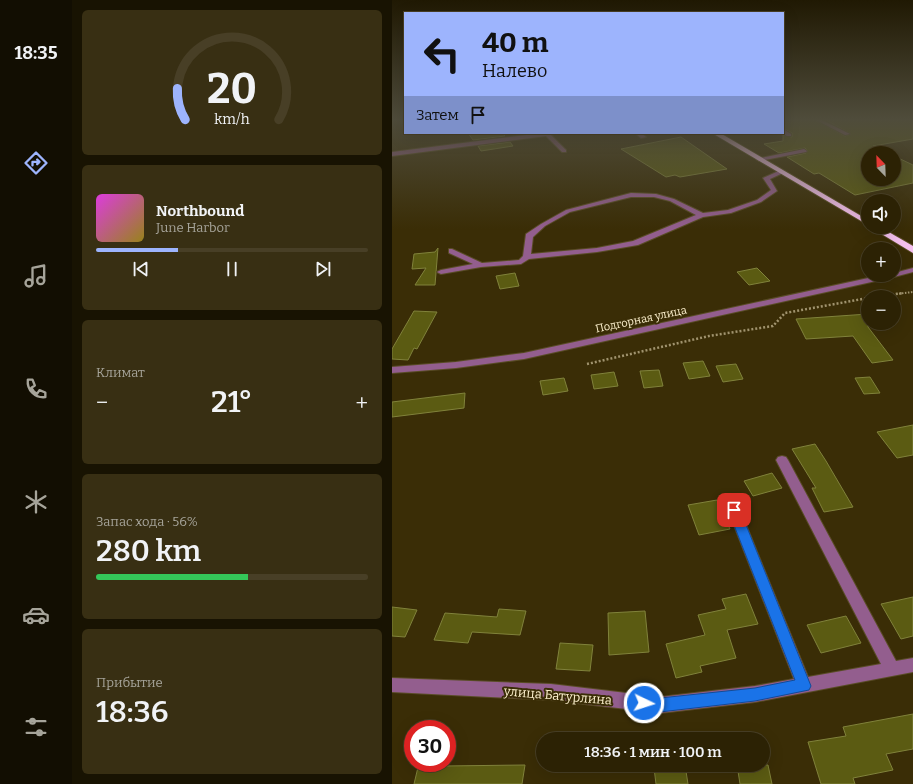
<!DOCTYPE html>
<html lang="ru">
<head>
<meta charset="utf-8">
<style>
	body { margin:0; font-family:Bitter,serif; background:#382f13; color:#f1f3f6; height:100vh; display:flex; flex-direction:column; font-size:15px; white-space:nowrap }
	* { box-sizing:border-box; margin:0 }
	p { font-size:13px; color:#a6a49a }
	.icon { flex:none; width:22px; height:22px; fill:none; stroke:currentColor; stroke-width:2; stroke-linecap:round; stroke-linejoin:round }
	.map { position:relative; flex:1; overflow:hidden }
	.side { display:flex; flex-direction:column; gap:10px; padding:10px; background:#181302; width:320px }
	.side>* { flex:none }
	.top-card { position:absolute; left:12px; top:12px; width:380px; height:122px; border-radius:0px; box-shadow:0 4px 16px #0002,0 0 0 1px #483f26; background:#9db4fd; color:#111; overflow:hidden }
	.needle { width:26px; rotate:337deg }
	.buttons { position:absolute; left:469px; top:146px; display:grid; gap:8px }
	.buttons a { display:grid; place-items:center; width:40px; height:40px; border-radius:50%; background:#2c2204; box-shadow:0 4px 16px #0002,0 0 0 1px #483f26; font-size:20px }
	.speed { position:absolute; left:12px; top:720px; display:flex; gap:8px; font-size:20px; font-weight:700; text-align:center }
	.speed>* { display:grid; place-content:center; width:52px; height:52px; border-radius:50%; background:#2c2204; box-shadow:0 4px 16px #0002,0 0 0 1px #483f26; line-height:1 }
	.speed .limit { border:6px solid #d22; background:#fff; color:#111 }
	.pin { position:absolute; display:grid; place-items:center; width:34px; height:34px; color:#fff; margin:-17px; border-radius:8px; box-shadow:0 2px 6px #0006 }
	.me { position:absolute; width:44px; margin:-22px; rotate:94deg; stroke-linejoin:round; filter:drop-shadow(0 0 3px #0008) }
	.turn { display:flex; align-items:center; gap:14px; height:84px; padding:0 12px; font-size:18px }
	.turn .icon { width:52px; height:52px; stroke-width:2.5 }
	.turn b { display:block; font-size:28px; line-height:34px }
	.then { display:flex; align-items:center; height:38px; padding:0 12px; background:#0003; gap:8px; font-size:15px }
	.big { font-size:30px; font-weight:600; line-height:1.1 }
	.side .widget { flex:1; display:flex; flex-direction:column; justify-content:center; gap:6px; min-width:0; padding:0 14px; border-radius:6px; background:#382f13 }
	.side .dial { align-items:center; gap:0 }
	.dial svg { height:104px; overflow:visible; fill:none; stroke:#483f26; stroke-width:7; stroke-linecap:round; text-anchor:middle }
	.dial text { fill:#f1f3f6; stroke:none }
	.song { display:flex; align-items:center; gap:12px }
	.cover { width:48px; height:48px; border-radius:6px; background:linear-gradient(135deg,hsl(300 70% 55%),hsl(50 70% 35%)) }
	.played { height:4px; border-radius:2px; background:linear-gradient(90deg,#9db4fd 30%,#483f26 30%) }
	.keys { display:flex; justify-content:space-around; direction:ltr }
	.heat { display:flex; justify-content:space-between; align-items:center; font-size:22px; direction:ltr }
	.charge { height:6px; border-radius:3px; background:linear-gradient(90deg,#34c759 56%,#483f26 0) }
	.trip { position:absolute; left:144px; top:732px; width:234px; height:40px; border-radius:20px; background:#2c2204; box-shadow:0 4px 16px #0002,0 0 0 1px #483f26; font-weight:600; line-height:40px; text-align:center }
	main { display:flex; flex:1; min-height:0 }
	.menu { display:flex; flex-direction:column; width:72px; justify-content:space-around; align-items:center; background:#120e02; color:#a6a49a }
	.menu .icon { width:28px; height:28px }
	.menu .selected { color:#9db4fd }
	.menu b { font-size:18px; color:#f1f3f6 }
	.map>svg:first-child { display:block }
</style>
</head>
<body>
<main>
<nav class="menu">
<b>18:35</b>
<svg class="icon selected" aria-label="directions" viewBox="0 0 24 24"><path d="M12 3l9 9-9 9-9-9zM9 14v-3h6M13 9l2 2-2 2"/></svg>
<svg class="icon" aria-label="music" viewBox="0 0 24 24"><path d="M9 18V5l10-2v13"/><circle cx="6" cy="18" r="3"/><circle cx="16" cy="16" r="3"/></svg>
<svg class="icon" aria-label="phone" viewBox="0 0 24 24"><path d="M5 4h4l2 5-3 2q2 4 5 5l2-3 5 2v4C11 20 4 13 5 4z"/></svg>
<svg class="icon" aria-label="climate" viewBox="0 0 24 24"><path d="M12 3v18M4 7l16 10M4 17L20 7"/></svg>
<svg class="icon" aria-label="car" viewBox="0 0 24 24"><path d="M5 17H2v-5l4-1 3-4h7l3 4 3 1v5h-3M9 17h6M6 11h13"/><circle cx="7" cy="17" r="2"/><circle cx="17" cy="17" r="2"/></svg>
<svg class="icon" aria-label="filters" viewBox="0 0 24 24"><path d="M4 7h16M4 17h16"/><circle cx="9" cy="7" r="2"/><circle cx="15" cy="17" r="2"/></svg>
</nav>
<section class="side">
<div class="widget dial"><svg viewBox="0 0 100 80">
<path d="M14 69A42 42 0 1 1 86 69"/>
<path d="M14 69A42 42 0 0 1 8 45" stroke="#9db4fd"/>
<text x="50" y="56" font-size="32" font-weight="700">20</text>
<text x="50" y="72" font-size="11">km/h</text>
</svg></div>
<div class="widget">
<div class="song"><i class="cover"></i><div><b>Northbound</b><p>June Harbor</p></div></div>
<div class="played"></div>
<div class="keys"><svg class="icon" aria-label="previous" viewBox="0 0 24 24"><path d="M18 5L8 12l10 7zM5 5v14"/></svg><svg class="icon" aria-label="pause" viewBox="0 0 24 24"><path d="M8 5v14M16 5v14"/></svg><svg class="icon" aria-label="next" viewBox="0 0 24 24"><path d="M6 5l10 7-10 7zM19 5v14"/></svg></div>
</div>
<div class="widget"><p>Климат</p>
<div class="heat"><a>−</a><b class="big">21°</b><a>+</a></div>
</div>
<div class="widget"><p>Запас хода · 56%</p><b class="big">280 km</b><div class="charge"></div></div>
<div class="widget"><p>Прибытие</p><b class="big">18:36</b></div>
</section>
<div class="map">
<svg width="521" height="784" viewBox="0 0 521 784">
	<rect width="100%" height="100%" fill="#3a2d06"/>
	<path fill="#5b5b12" stroke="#80823b" d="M391,119H421L453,136L459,134L432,119H521V139L481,146L496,153H476V179H502V156L521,165V183L463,195L427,173L422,174L395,157L414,153L416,151L413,148L387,153L372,144L391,141V135L400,137V133L391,128Z
		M76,133H110L113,136L81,140Z
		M289,137L335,169L288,177L283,175L274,177L229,149Z
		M118,142L121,146L89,151L86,146Z
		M46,248L43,285H23L34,268L20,269L22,254L43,252Z
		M365,268L378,281L357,285L345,272Z
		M123,273L127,286L108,289L104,276Z
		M22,311L45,312L25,349L22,348L16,360L0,359V349Z
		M476,314V327L501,360L480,363L461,336L414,339L404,319Z
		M311,361L318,376L297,379L291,363Z
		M344,364L351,379L331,382L324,366Z
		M267,370L271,386L252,388L248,371Z
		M222,372L226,386L202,389L199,375Z
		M478,377L488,393L472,394L463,378Z
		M172,378L176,391L151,395L148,381Z
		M73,393L72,408L0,417V402Z
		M521,425V455L505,458L485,432Z
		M423,444L434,461L461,507L432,512L420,488H424L400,449Z
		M380,473L390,488L361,496L352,481Z
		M325,500L338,529L307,535L296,505Z
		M354,594L366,624L335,630L344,658L308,666L310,672L284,678L274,644L313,635L306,615L334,609L330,599Z
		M521,597V636L509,639L489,604Z
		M0,607L25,610L13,637L0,636Z
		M107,609L134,611L128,635L80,632L76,643L42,640L53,613L105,617Z
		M253,611L257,652L217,655L216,613Z
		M454,616L469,643L429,653L415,625Z
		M168,643L201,645L198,671L164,669Z
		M521,714V749L494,754L501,770L461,778L463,784H429L416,742L454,736L451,727Z
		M27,763H52L51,766L133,765L130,784H22Z
		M293,765L296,784H264L262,768Z
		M345,765H376L380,784H348Z"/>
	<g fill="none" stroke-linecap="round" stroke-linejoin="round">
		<defs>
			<path id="minor" d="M422,119H428L458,134L453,135Z
				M391,129L399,134V136H395L390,133Z
				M150,133H165L159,135L174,150V152H170L154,136L0,156V152Z
				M243,133H249L254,137L249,138Z
				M412,149L415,151L414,152L367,161L364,159Z
				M389,170L391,171V173L378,179L385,191L369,202L339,213L311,217L246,245L205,252L137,259L129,264L89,267L49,274L45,272L49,270L81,264L57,253V249H60L90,263L127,260L131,256L134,234L149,224L174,210L239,193L264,194L282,199L311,213L336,210L365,200L379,190L371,178ZM239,197H262L278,201L304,215L241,241L205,248L139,254L141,237L153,226L178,212Z
				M521,268V272L502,277L132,359L64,368L0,373V367L64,362L132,353L490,275H502V273Z
				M390,456L394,457L396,460L504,661L521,658V672L363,702L268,713L159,700L0,692V678L159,684L268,697L363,686L402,679L336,510L338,507L342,505L346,507L348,510L416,677L489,664L384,460L386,457Z"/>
			<path id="highway" d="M320,133H328L476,220V225Z
				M478,227H488L521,246V253Z"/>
		</defs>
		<use href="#minor" stroke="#594c26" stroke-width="2"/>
		<use href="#highway" stroke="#594c26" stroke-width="2"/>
		<path stroke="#a0936e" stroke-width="2" stroke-dasharray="1.5 1.5" stroke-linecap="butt" d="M504,294L521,292"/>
		<path stroke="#a0936e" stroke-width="2.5" stroke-dasharray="2 2" stroke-linecap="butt" d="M484,297L511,293
			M195,364L317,336L381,326L393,313L476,298"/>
		<use href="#minor" fill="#935e8e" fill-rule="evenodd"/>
		<use href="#highway" fill="#f5c0ef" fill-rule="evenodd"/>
	</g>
	<linearGradient id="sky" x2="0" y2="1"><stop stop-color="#201903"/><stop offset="0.52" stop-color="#4f4c3b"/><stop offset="1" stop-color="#4f4c3b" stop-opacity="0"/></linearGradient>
	<rect width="521" height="229" fill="url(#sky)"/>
	<path fill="#1a73e8" stroke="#114b97" d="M342,506L348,510L419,686L417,690L363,701L268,712L247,708L245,703L247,698L252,696L268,698L363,688L403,680L336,510Z"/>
	<g text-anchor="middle" stroke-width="4" stroke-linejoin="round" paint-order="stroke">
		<g font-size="11" fill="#fdf1ce" stroke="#3a2d06">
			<text transform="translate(249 319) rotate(-12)" y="4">Подгорная улица</text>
		</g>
		<g font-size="13" fill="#fdf1ce" stroke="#3a2d06">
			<text transform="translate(166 695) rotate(5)" y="5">улица Батурлина</text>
		</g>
	</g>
</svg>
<div class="buttons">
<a><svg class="needle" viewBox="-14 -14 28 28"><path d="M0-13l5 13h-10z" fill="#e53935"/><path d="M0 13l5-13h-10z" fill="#a6a49a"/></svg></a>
<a><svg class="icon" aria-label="sound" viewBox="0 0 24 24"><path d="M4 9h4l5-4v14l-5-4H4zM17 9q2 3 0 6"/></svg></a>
<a>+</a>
<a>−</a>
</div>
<div class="speed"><div class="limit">30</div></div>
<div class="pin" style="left:342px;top:510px;background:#d93025"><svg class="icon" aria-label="arrive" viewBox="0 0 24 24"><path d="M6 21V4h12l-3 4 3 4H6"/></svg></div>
<svg class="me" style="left:252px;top:703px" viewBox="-20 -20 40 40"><circle r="17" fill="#1a73e8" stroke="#fff" stroke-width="3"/><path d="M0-11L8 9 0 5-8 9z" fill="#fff"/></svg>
<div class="trip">18:36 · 1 мин · 100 m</div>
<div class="top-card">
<div class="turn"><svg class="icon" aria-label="left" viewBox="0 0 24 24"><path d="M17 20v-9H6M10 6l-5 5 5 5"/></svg><div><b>40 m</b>Налево</div></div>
<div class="then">Затем<svg class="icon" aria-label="arrive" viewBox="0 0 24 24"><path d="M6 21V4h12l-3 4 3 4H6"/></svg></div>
</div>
</div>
</main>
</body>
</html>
